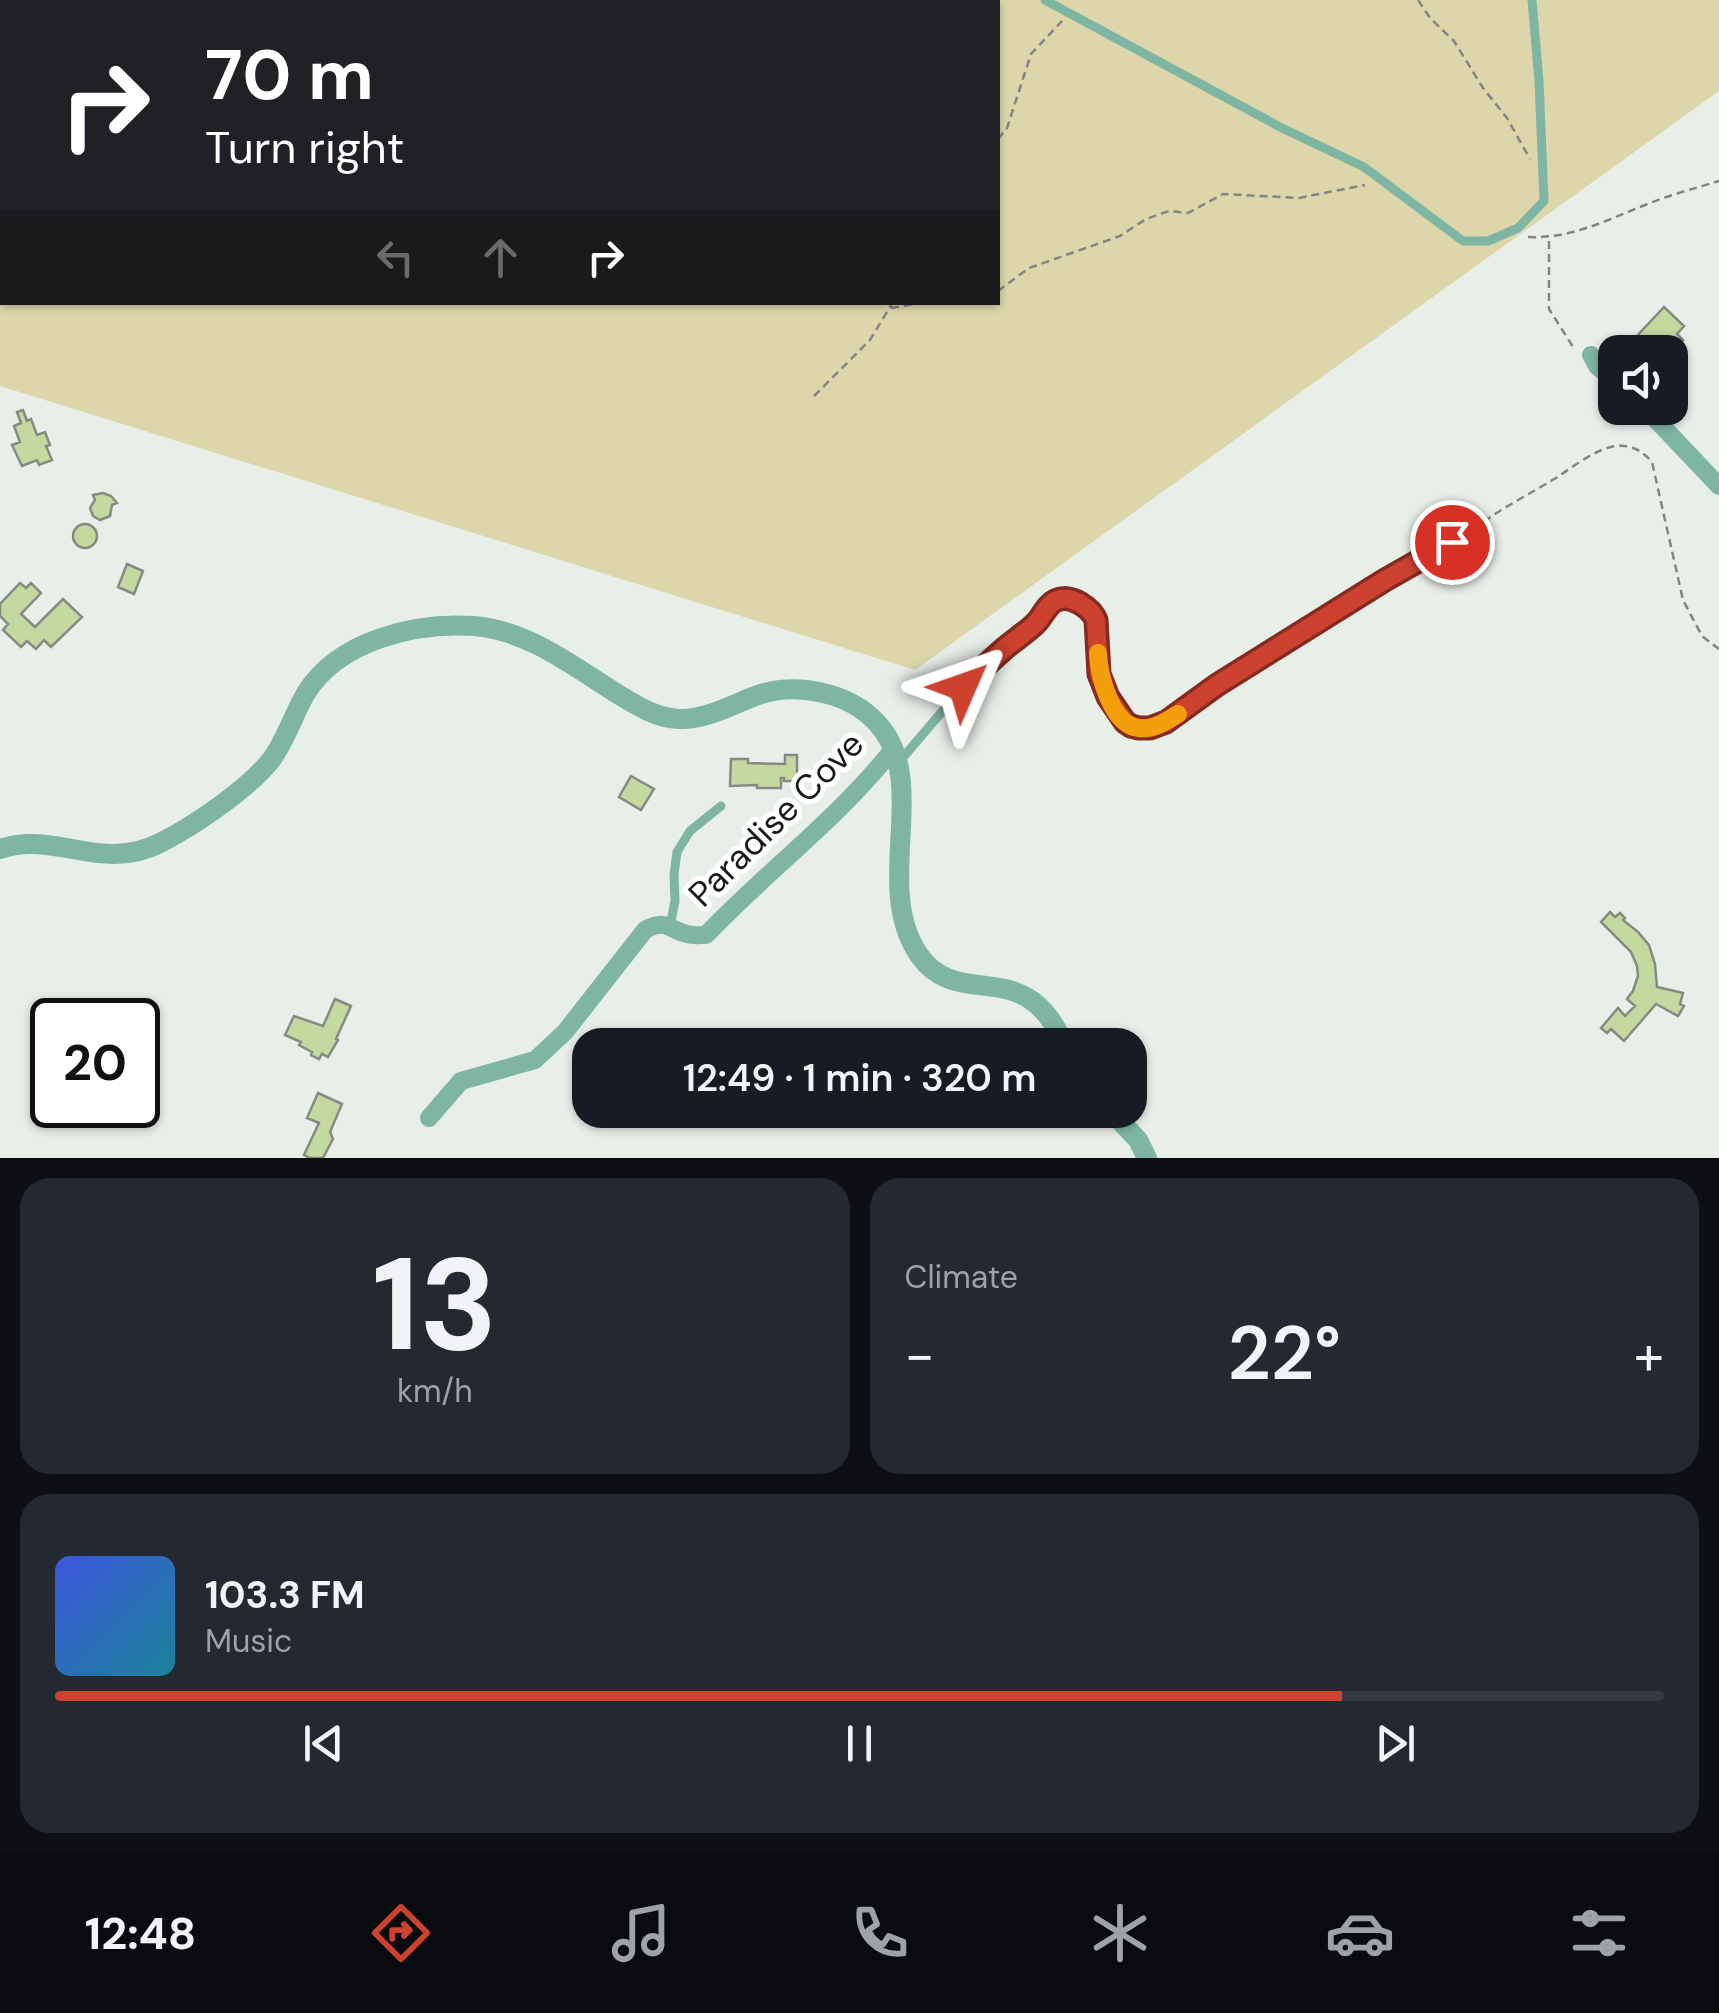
<!DOCTYPE html>
<html lang="en">
<head>
<meta charset="utf-8">
<style>
	body { margin:0; font-family:"DM Sans",sans-serif; background:#242831; color:#f1f3f6; height:100vh; display:flex; flex-direction:column; font-size:38px; white-space:nowrap }
	* { box-sizing:border-box; margin:0 }
	p { font-size:32px; color:#9ea1a6 }
	.icon { flex:none; width:55px; height:55px; fill:none; stroke:currentColor; stroke-width:2; stroke-linecap:round; stroke-linejoin:round }
	.map { position:relative; height:1158px; overflow:hidden }
	.drawer { display:flex; flex-direction:column; gap:20px; padding:20px; background:#0d0f14; flex:1 }
	.drawer>* { flex:none }
	.banner { position:absolute; left:0px; top:0px; width:1000px; height:305px; box-shadow:0 2px 8px #0004; background:#202124; color:#fff; overflow:hidden }
	.tools { position:absolute; left:1598px; top:335px; display:grid; gap:20px }
	.tools a { display:grid; place-items:center; width:90px; height:90px; border-radius:20px; background:#171b24; box-shadow:0 2px 8px #0004; font-size:50px }
	.speed { position:absolute; left:30px; top:998px; display:flex; gap:20px; font-size:50px; font-weight:700; text-align:center }
	.speed>* { display:grid; place-content:center; width:130px; height:130px; border-radius:50%; background:#171b24; box-shadow:0 2px 8px #0004; line-height:1 }
	.speed .limit { border:5px solid #111; border-radius:15px; background:#fff; color:#111 }
	.pin { position:absolute; display:grid; place-items:center; width:85px; height:85px; color:#fff; margin:-42px; border:5px solid #fff; border-radius:50%; box-shadow:0 2px 10px #0007 }
	.me { position:absolute; width:110px; margin:-55px; rotate:47deg; stroke-linejoin:round; filter:drop-shadow(0 0 8px #0008) }
	.turn { display:flex; align-items:center; gap:35px; height:210px; padding:0 40px; font-size:45px }
	.turn .icon { width:130px; height:130px; stroke-width:2.5 }
	.turn b { display:block; font-size:70px; line-height:85px }
	.lanes { display:flex; align-items:center; height:95px; padding:0 40px; background:#0003; justify-content:center; gap:50px; direction:ltr }
	.lanes .off { opacity:.35 }
	.big { font-size:75px; font-weight:600; line-height:1.1 }
	.drawer .widget { flex:1; display:flex; flex-direction:column; justify-content:center; gap:15px; min-width:0; padding:0 35px; border-radius:30px; background:#242831 }
	.drawer .dial { align-items:center; gap:0 }
	.dial b { font-size:130px; line-height:1 }
	.song { display:flex; align-items:center; gap:30px }
	.cover { width:120px; height:120px; border-radius:15px; background:linear-gradient(135deg,hsl(230 70% 55%),hsl(190 70% 35%)) }
	.played { height:10px; border-radius:5px; background:linear-gradient(90deg,#cd412f 80%,#363941 80%) }
	.keys { display:flex; justify-content:space-around; direction:ltr }
	.heat { display:flex; justify-content:space-between; align-items:center; font-size:55px; direction:ltr }
	.drawer .tiles { flex:1; display:grid; gap:20px; grid-template-columns:1fr 1fr }
	.widget:last-child { grid-column:span 2 }
	.trip { position:absolute; left:572px; top:1028px; width:575px; height:100px; border-radius:30px; background:#171b24; box-shadow:0 2px 8px #0004; font-weight:600; line-height:100px; text-align:center }
	.dock { display:flex; height:160px; justify-content:space-around; align-items:center; background:#090b0e; color:#9ea1a6 }
	.dock .icon { width:70px; height:70px }
	.dock .on { color:#cd412f }
	.dock b { font-size:45px; color:#f1f3f6 }
	.map>svg:first-child { display:block }
</style>
</head>
<body>
<div class="map">
<svg width="1719" height="1158" viewBox="0 0 1719 1158">
	<rect width="100%" height="100%" fill="#e8efe9"/>
	<path fill="#dcd6aa" d="M495,0H1719V91L915,670L0,386V260L2,258V302H998V2H489Z"/>
	<path fill="#c4d9a0" stroke="#878a83" stroke-width="2.5" d="M1664,307L1684,326L1677,334L1683,340L1670,354L1652,352L1636,337Z
		M23,410L27,421L31,419L37,435L45,432L50,445L46,446L52,460L39,465L37,460L22,466L12,445L20,442L14,426L21,423L17,412Z
		M103,493L111,496L117,503L112,505L110,516L100,520L93,516L90,508L95,500L93,495Z
		M73 536a12 12 0 1 1 24 0a12 12 0 1 1-24 0Z
		M127,564L143,571L134,594L118,587Z
		M20,583L26,588L31,583L41,593L21,614L35,627L63,599L82,617L51,647L44,640L36,649L27,641L21,647L3,630L8,624L0,616V604Z
		M785,755H797V781H784V778H781V788H757V785L730,786L731,759H748V763L785,764Z
		M631,776L654,789L641,810L619,797Z
		M1610,912L1615,917L1620,913L1625,918L1623,920L1638,932L1649,945L1655,964L1657,987L1683,993L1680,1004L1684,1006L1678,1016L1656,1004L1624,1041L1611,1029L1607,1033L1601,1028L1618,1008L1625,1016L1635,1006L1627,999L1633,991L1638,976L1637,966L1631,952L1601,922Z
		M335,999L351,1006L336,1039L338,1040L328,1057L322,1054L319,1059L311,1055L312,1052L299,1045L301,1042L285,1035L294,1016L323,1026Z
		M318,1093L342,1104L330,1132L333,1139L323,1158H310L304,1155L319,1123L307,1118Z"/>
	<g fill="none" stroke-linecap="round" stroke-linejoin="round">
		<path stroke="#828682" stroke-width="2.5" stroke-dasharray="8 5" stroke-linecap="butt" d="M1418,0L1430,18L1454,41L1483,88L1507,118L1530,159
			M998,139L1007,128L1031,54L1062,21
			M1528,237C1572,239 1609,219 1650,203C1673,194 1696,188 1719,181
			M1549,241V309L1575,350
			M998,291L1029,268L1120,236L1146,219L1169,211L1188,213L1223,194L1299,198L1365,185
			M891,308L926,302
			M814,396L870,340L893,302
			M1463,537C1491,514 1524,497 1556,478C1573,467 1591,452 1611,447C1628,443 1641,449 1652,462L1683,600L1702,636L1719,649"/>
		<path stroke="#7fb5a3" stroke-width="9" d="M1045,0L1282,128L1364,167L1463,241H1488L1518,228L1544,201L1539,81L1532,0
			M900,761L963,687L1007,646L1032,627L1051,602L1065,599L1077,602L1093,613L1098,633L1099,674L1107,697L1125,722L1139,729L1150,728L1166,722L1217,685L1409,565L1452,541
			M670,926L675,901L674,874L677,852L690,831L721,806"/>
		<path stroke="#7fb5a3" stroke-width="18" d="M1591,355L1597,366L1615,381
			M1645,408L1719,486
			M429,1118L461,1081L535,1060L565,1032L645,930C667,918 668,930 687,934C693,936 699,935 706,935C767,871 839,818 894,748"/>
		<path stroke="#7fb5a3" stroke-width="20" d="M0,849C58,830 100,874 162,842C195,825 248,789 271,760C286,740 293,715 306,693C339,640 416,622 474,626C527,630 573,666 616,693C636,705 655,718 679,719C706,720 733,704 758,695C796,682 849,692 877,723C932,782 871,885 919,955C948,997 992,976 1028,998C1046,1009 1056,1027 1065,1045
			M1110,1110L1138,1140L1147,1158"/>
	</g>
	<g fill="none" stroke-linecap="round" stroke-linejoin="round">
		<defs>
			<path id="route" d="M963,687C977,674 990,661 1004,649C1014,640 1026,633 1036,623C1042,617 1048,603 1057,600C1071,594 1091,608 1096,620L1099,674L1108,697L1125,722L1131,726L1139,728H1150L1166,722L1217,685L1385,580L1452,542"/>
		</defs>
		<use href="#route" stroke="#852a1f" stroke-width="25"/>
		<use href="#route" stroke="#cd412f" stroke-width="18"/>
		<path stroke="#f59e0b" stroke-width="18" d="M1098,653C1099,675 1111,725 1139,728C1153,730 1167,721 1178,714"/>
	</g>
	<g text-anchor="middle" stroke-width="10" stroke-linejoin="round" paint-order="stroke">
		<g font-size="35" fill="#181a18" stroke="#fff">
			<text transform="translate(776 819) rotate(-45)" y="12">Paradise Cove</text>
		</g>
	</g>
</svg>
<div class="tools">
<a><svg class="icon" aria-label="sound" viewBox="0 0 24 24"><path d="M4 9h4l5-4v14l-5-4H4zM17 9q2 3 0 6"/></svg></a>
</div>
<div class="speed"><div class="limit">20</div></div>
<div class="pin" style="left:1452px;top:542px;background:#d93025"><svg class="icon" aria-label="arrive" viewBox="0 0 24 24"><path d="M6 21V4h12l-3 4 3 4H6"/></svg></div>
<svg class="me" style="left:963px;top:687px" viewBox="-20 -20 40 40"><path d="M0-17L14 15 0 8-14 15z" fill="#cd412f" stroke="#fff" stroke-width="4"/></svg>
<div class="trip">12:49 · 1 min · 320 m</div>
<div class="banner">
<div class="turn"><svg class="icon" aria-label="right" viewBox="0 0 24 24"><path d="M7 20v-9h11M14 6l5 5-5 5"/></svg><div><b>70 m</b>Turn right</div></div>
<div class="lanes"><svg class="icon off" aria-label="left" viewBox="0 0 24 24"><path d="M17 20v-9H6M10 6l-5 5 5 5"/></svg><svg class="icon off" aria-label="ahead" viewBox="0 0 24 24"><path d="M12 20V5M6 11l6-6 6 6"/></svg><svg class="icon" aria-label="right" viewBox="0 0 24 24"><path d="M7 20v-9h11M14 6l5 5-5 5"/></svg></div>
</div>
</div>
<section class="drawer">
<div class="tiles">
<div class="widget dial"><b>13</b><p>km/h</p></div>
<div class="widget"><p>Climate</p>
<div class="heat"><a>−</a><b class="big">22°</b><a>+</a></div>
</div>
<div class="widget">
<div class="song"><i class="cover"></i><div><b>103.3 FM</b><p>Music</p></div></div>
<div class="played"></div>
<div class="keys"><svg class="icon" aria-label="previous" viewBox="0 0 24 24"><path d="M18 5L8 12l10 7zM5 5v14"/></svg><svg class="icon" aria-label="pause" viewBox="0 0 24 24"><path d="M8 5v14M16 5v14"/></svg><svg class="icon" aria-label="next" viewBox="0 0 24 24"><path d="M6 5l10 7-10 7zM19 5v14"/></svg></div>
</div>
</div>
</section>
<nav class="dock">
<b>12:48</b>
<svg class="icon on" aria-label="directions" viewBox="0 0 24 24"><path d="M12 3l9 9-9 9-9-9zM9 14v-3h6M13 9l2 2-2 2"/></svg>
<svg class="icon" aria-label="music" viewBox="0 0 24 24"><path d="M9 18V5l10-2v13"/><circle cx="6" cy="18" r="3"/><circle cx="16" cy="16" r="3"/></svg>
<svg class="icon" aria-label="phone" viewBox="0 0 24 24"><path d="M5 4h4l2 5-3 2q2 4 5 5l2-3 5 2v4C11 20 4 13 5 4z"/></svg>
<svg class="icon" aria-label="climate" viewBox="0 0 24 24"><path d="M12 3v18M4 7l16 10M4 17L20 7"/></svg>
<svg class="icon" aria-label="car" viewBox="0 0 24 24"><path d="M5 17H2v-5l4-1 3-4h7l3 4 3 1v5h-3M9 17h6M6 11h13"/><circle cx="7" cy="17" r="2"/><circle cx="17" cy="17" r="2"/></svg>
<svg class="icon" aria-label="filters" viewBox="0 0 24 24"><path d="M4 7h16M4 17h16"/><circle cx="9" cy="7" r="2"/><circle cx="15" cy="17" r="2"/></svg>
</nav>
</body>
</html>
